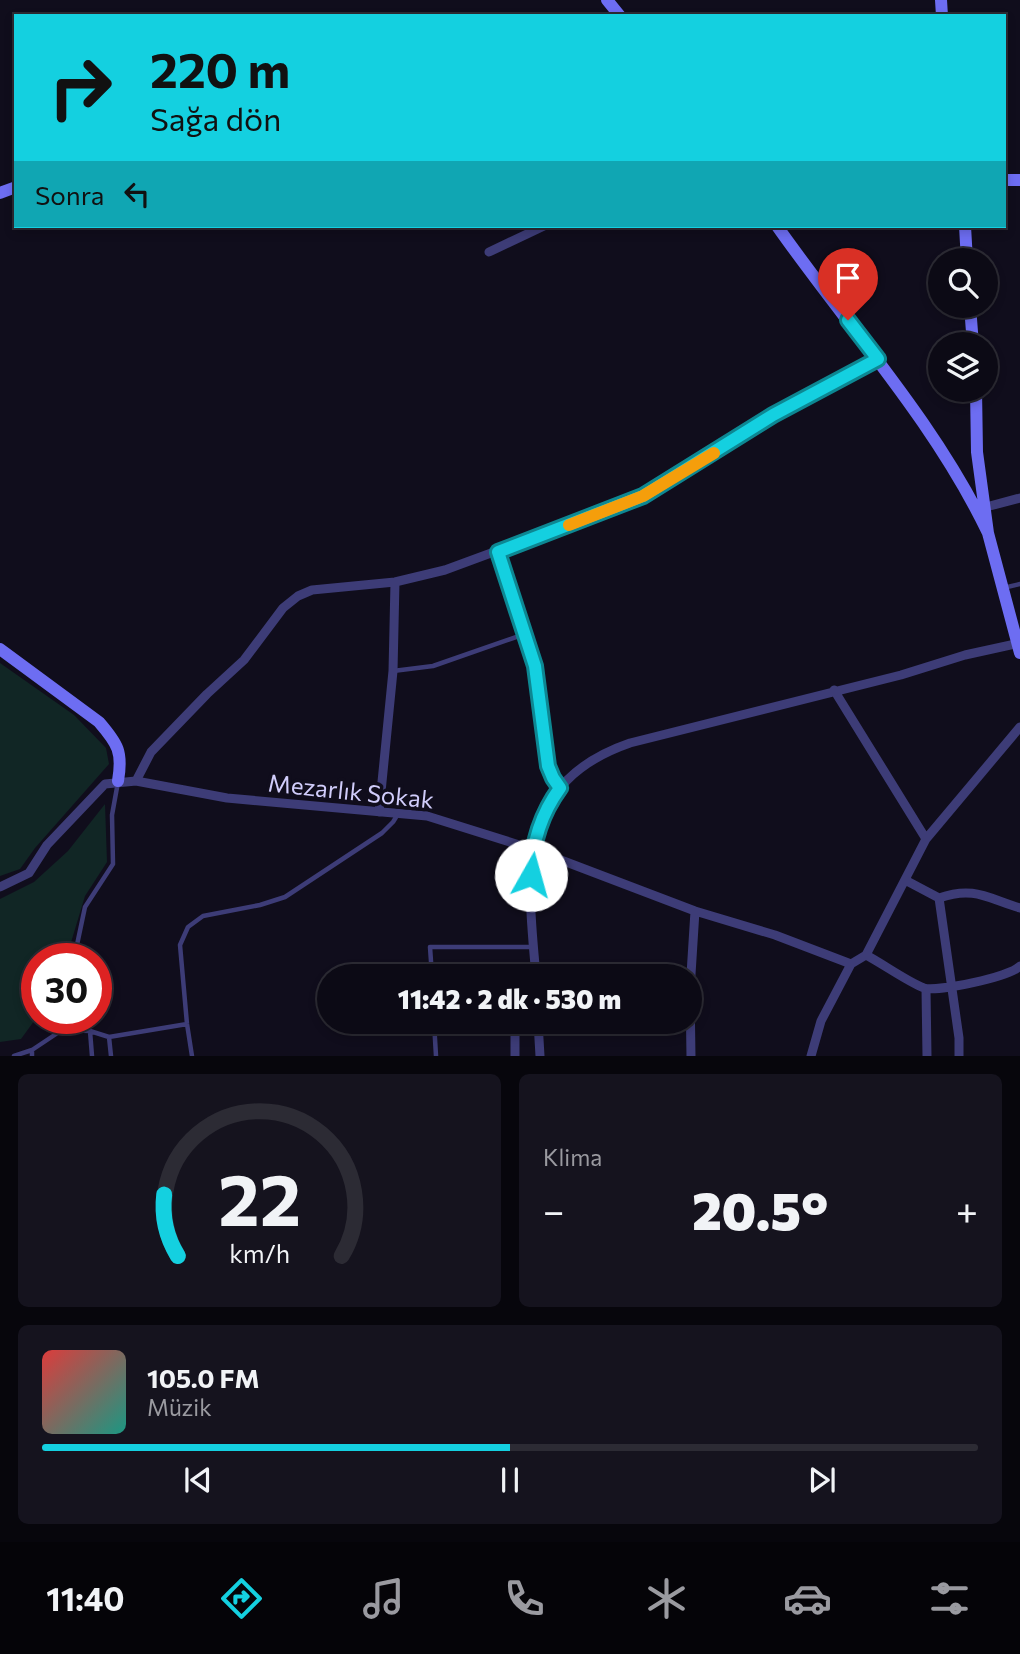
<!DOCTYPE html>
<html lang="tr">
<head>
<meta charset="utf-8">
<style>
	body { margin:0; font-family:Commissioner,sans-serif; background:#15131e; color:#f1f3f6; height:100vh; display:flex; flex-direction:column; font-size:26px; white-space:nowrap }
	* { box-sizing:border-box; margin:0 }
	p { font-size:23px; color:#9a9aa0 }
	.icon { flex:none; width:38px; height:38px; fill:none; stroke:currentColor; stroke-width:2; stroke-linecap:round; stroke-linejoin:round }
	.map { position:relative; height:1056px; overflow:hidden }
	.side { display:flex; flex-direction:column; gap:18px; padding:18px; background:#07060c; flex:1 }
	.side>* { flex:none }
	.top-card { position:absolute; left:14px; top:14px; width:992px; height:214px; border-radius:0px; box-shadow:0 4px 10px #0003,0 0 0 2px #2c2b34; background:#14d0e0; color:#111; overflow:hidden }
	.tools { position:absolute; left:928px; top:248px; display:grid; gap:14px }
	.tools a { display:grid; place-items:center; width:70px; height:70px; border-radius:50%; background:#0c0a15; box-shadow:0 4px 10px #0003,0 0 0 2px #2c2b34; font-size:35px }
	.speed { position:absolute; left:21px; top:943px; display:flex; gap:14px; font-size:35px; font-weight:700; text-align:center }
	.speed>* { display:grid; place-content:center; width:91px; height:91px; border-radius:50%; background:#0c0a15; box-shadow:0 4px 10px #0003,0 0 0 2px #2c2b34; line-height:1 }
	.speed .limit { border:10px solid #d22; background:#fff; color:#111 }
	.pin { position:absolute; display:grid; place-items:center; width:60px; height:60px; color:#fff; margin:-72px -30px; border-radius:50% 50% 50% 0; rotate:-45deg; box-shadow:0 0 7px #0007 }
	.pin .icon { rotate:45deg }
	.me { position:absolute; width:77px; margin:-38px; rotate:7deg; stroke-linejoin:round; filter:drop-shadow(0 0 5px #0008) }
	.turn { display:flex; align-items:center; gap:24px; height:147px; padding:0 21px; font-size:32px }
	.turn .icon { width:91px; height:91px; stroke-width:2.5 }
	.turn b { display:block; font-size:49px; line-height:60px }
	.then { display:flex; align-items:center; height:66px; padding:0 21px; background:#0003; gap:14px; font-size:26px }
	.big { font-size:52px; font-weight:800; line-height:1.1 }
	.side .card { flex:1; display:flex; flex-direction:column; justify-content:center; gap:10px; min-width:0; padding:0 24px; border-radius:10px; background:#15131e }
	.side .dial { align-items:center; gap:0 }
	.dial svg { height:182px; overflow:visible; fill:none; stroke:#2c2b34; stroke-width:7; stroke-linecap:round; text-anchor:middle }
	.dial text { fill:#f1f3f6; stroke:none }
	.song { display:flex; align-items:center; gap:21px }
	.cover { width:84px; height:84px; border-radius:10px; background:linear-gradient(135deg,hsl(0 70% 55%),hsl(170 70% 35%)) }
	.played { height:7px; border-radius:4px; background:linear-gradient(90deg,#14d0e0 50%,#2c2b34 50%) }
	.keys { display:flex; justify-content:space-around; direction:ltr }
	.heat { display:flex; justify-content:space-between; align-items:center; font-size:38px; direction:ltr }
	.side .tiles { flex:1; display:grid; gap:18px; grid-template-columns:1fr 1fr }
	.card:last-child { grid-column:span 2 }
	.trip { position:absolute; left:317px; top:964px; width:385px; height:70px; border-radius:35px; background:#0c0a15; box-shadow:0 4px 10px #0003,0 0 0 2px #2c2b34; font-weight:800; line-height:70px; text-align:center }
	.dock { display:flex; height:112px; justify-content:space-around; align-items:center; background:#050408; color:#9a9aa0 }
	.dock .icon { width:49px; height:49px }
	.dock .selected { color:#14d0e0 }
	.dock b { font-size:32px; color:#f1f3f6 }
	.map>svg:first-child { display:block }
</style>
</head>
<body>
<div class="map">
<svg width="1020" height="1056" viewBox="0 0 1020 1056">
	<rect width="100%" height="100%" fill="#100d1c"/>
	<path fill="#112625" d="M0,663L74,715L106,748L109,764L35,848L20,869L0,876Z
		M105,804L107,862L85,896L66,959H37V1017L21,1039L0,1042V899L34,882L68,851Z"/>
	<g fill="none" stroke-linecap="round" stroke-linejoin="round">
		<path stroke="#3d3c77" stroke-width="4.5" d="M1003,588L1020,584
			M393,671L433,666L525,634
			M74,959L85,907L113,864L112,815L118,782
			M432,976L430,947H532
			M434,1022L436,1056
			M62,1030L64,1018
			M90,1031L92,1056
			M109,1037L111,1056
			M14,1056L32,1050
			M32,1056V1050L62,1030L90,1031L109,1037L187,1024
			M192,1056L187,1024L180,945L188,927L203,916L260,905L285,897L382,833L393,822L398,814"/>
		<path stroke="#3d3c77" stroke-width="9" d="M489,252L544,226
			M986,507L1020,498
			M498,552L535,666L548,766L560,788
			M834,690L926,839
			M136,781L151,752L207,694L244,660L283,608L298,596L312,590L395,582L445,570L626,503L659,487L797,401L878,359
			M379,812L393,671L395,582
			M905,880L939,898
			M0,887L29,873L47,845L105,784L136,781L227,798L427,816L532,849L695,911L775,935L851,964
			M866,955C883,964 908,982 924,988C937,992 1010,977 1020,966
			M536,976C527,876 514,783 630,743L901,675L965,655L1020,643
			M926,989L927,1056
			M515,1022V1056
			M538,1022L540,1056
			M691,1056L690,990L695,911
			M811,1056L821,1021L851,964L866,955L926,839L1020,727
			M959,1056V1038L939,898C974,886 987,898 1020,908"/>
		<path stroke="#6d6df2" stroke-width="12" d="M607,0L620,16
			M941,0L942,16
			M1004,180H1020
			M0,193L16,187
			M777,226C848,327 935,422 988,533
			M965,226L967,261
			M970,306L973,345
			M976,390L977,452L988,533L1020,653
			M0,649L99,722C118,744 123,752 118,781"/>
	</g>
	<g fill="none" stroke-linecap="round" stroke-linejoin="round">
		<defs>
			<path id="route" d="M531,875C532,843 541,814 560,788L553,778L548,766L535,666L498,552L643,496L773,415L878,359L848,320"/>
		</defs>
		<use href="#route" stroke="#0d8792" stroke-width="18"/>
		<use href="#route" stroke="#14d0e0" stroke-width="12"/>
		<path stroke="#f59e0b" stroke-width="12" d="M569,525L643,496L714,453"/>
	</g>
	<g text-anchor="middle" stroke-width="7" stroke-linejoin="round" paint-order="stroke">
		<g font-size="24" fill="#d1cdfb" stroke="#100d1c">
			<text transform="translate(351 792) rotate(6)" y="8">Mezarlık Sokak</text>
		</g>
	</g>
</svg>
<div class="tools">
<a><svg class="icon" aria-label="search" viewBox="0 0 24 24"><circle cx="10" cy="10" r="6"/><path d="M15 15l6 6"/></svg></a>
<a><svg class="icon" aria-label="layers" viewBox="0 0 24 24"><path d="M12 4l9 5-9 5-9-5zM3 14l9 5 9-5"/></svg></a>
</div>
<div class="speed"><div class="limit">30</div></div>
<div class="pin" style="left:848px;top:320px;background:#d93025"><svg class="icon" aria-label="arrive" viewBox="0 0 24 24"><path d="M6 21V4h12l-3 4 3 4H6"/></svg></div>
<svg class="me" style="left:531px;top:875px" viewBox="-20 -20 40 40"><circle r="19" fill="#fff"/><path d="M0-13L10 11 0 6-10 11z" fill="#14d0e0"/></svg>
<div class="trip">11:42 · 2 dk · 530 m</div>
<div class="top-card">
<div class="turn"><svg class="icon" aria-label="right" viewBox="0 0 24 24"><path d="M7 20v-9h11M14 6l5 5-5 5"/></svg><div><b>220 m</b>Sağa dön</div></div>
<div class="then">Sonra<svg class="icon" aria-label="left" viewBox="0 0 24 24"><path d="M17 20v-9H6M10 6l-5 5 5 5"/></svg></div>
</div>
</div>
<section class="side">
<div class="tiles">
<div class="card dial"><svg viewBox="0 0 100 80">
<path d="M14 69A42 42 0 1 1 86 69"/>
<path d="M14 69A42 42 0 0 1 8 42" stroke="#14d0e0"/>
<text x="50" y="56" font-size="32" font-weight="700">22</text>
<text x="50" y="72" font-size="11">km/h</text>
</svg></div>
<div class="card"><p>Klima</p>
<div class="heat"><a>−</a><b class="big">20.5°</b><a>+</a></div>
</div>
<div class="card">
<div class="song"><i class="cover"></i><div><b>105.0 FM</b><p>Müzik</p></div></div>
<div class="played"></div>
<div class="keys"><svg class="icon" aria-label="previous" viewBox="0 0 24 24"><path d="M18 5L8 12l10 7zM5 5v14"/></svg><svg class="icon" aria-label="pause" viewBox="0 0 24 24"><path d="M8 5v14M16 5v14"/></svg><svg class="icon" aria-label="next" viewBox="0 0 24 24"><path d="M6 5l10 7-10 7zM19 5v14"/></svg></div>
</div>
</div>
</section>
<nav class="dock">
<b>11:40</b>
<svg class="icon selected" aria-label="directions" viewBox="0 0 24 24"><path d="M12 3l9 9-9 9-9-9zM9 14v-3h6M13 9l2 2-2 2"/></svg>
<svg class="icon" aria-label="music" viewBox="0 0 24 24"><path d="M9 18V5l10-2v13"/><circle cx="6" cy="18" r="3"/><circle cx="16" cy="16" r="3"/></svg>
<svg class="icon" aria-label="phone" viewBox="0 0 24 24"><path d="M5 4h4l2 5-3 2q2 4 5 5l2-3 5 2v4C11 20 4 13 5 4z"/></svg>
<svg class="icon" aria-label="climate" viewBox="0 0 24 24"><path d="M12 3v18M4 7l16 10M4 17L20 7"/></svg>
<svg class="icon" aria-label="car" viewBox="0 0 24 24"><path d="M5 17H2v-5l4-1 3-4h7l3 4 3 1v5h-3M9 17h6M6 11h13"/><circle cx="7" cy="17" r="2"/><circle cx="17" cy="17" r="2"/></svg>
<svg class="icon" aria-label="filters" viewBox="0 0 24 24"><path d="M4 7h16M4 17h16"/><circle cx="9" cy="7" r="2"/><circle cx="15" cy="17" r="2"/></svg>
</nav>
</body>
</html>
